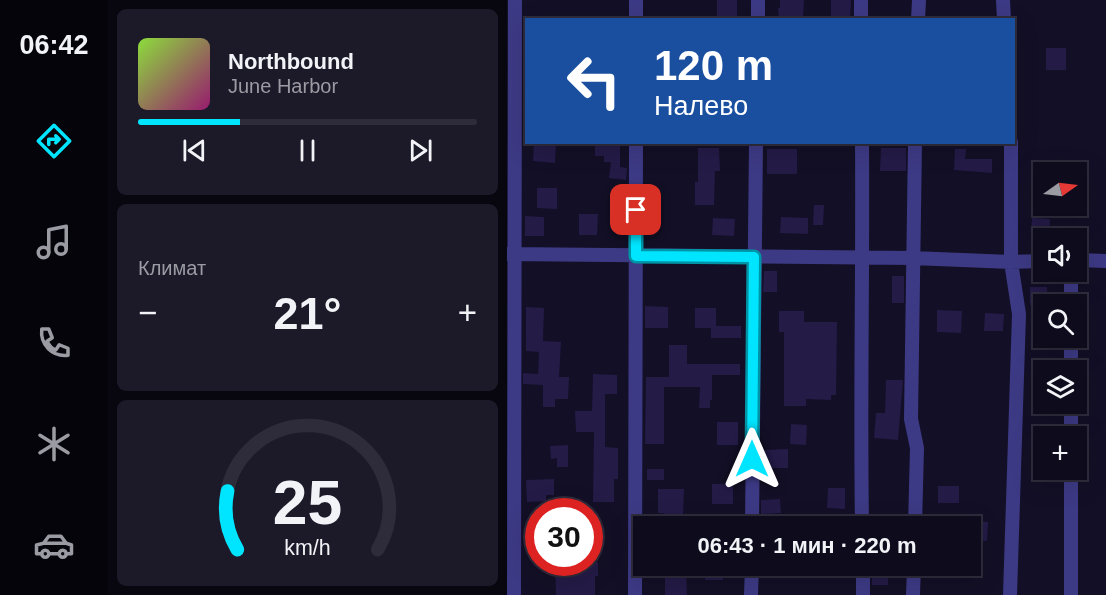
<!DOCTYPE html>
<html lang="ru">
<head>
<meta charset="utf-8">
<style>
	body { margin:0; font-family:Helvetica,sans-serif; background:#1c1929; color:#f1f3f6; height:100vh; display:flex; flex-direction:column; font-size:22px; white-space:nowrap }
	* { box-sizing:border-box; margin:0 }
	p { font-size:20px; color:#9b9ba3 }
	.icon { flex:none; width:33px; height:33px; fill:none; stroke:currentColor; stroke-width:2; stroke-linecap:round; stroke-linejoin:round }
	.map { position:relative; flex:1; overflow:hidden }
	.side { display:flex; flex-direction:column; gap:9px; padding:9px; background:#08060f; width:399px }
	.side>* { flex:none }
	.hud { position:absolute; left:18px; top:18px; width:490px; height:126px; border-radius:0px; box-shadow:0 6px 24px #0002,0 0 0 2px #2e2b3b; background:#1a4fa0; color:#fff; overflow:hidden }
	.needle { width:39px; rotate:76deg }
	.tools { position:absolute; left:526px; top:162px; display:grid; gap:12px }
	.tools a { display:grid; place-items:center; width:54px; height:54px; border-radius:0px; background:#0e0b1c; box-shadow:0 6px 24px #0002,0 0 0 2px #2e2b3b; font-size:30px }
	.speed { position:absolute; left:18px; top:498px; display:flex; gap:12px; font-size:30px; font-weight:700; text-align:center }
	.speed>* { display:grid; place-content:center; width:78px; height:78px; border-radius:50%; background:#0e0b1c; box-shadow:0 6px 24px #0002,0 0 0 2px #2e2b3b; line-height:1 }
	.speed .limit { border:9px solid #d22; background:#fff; color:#111 }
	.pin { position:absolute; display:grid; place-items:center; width:51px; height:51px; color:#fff; margin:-26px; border-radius:12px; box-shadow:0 3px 9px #0006 }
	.me { position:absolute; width:66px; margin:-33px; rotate:0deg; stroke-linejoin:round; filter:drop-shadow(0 0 4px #0008) }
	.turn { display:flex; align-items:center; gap:21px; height:126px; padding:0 30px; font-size:27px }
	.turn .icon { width:78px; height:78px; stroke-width:2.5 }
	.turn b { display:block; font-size:42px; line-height:51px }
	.big { font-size:45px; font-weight:800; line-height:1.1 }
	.side .widget { flex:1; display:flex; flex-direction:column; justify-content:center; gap:9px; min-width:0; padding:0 21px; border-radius:9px; background:#1c1929 }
	.side .dial { align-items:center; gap:0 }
	.dial svg { height:156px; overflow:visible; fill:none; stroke:#2e2b3b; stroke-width:7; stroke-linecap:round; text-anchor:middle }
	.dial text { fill:#f1f3f6; stroke:none }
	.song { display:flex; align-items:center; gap:18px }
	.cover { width:72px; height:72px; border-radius:9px; background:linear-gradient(135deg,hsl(90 70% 55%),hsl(320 70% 35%)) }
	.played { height:6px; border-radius:3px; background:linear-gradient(90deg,#00e5ff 30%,#2e2b3b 30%) }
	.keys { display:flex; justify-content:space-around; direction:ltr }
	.heat { display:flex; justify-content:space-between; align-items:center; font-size:33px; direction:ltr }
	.trip { position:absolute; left:126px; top:516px; width:348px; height:60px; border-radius:0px; background:#0e0b1c; box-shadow:0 6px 24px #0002,0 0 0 2px #2e2b3b; font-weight:800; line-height:60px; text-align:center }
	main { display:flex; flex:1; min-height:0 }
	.tab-bar { display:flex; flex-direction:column; width:108px; justify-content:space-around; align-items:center; background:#06040b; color:#9b9ba3 }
	.tab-bar .icon { width:42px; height:42px }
	.tab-bar .active { color:#00e5ff }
	.tab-bar b { font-size:27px; color:#f1f3f6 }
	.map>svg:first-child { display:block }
</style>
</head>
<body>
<main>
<nav class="tab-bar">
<b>06:42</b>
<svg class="icon active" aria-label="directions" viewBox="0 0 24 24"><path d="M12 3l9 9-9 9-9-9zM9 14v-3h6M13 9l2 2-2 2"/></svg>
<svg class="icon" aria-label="music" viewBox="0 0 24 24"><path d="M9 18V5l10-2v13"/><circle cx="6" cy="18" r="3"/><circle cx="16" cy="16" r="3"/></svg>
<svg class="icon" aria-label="phone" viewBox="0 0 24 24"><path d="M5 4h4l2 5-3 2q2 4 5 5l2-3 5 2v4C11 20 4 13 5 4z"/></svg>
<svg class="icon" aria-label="climate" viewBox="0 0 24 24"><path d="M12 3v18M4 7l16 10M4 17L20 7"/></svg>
<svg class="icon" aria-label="car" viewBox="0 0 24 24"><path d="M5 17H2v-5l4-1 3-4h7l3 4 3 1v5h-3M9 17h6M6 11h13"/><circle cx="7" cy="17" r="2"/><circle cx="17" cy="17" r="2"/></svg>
</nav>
<section class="side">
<div class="widget">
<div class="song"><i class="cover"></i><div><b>Northbound</b><p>June Harbor</p></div></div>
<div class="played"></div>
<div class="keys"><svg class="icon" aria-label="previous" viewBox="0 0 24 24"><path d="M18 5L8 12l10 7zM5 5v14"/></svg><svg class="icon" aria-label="pause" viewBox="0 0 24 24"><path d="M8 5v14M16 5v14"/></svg><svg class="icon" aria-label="next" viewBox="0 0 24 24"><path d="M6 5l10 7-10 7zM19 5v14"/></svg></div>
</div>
<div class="widget"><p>Климат</p>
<div class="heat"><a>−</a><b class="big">21°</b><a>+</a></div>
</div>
<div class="widget dial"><svg viewBox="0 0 100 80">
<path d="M14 69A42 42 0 1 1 86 69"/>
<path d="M14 69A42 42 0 0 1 9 39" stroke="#00e5ff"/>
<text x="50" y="56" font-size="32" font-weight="700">25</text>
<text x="50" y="72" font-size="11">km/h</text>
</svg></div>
</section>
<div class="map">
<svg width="599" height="595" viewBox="0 0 599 595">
	<rect width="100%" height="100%" fill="#130f26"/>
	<path fill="#241b47" d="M210,0H230V20H210Z
		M273,0H297L296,20H272L271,8H273Z
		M324,0H344L343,20H324Z
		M539,48H559V70H539Z
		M27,142H49L48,163L26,161Z
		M88,144H113V167L120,168L119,180L102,178L104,162H97V156H88Z
		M191,148H212L213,171H208L207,205H188V182H191Z
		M374,148H399V171H373Z
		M260,149H290V174H260Z
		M448,149H459L458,159H485V173L447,170Z
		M30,188H50V209L30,208Z
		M307,205H317L316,225H306Z
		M72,214H91L90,235H72Z
		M18,216L37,217V236H18Z
		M274,217L301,218V234L273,233Z
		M206,218L228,219L227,236L205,235Z
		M525,218L543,219L542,238L524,239Z
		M257,271H270V292H256Z
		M385,276H397V303H385Z
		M523,287H540V304L523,305Z
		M138,306L161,307V328H138Z
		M19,307L37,308L36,341L54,342L52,377H62L61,399H48V407H36V385L16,384V373L31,374L32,352L19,351Z
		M188,308H209V326H234V338H204V328H188Z
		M430,310L455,311L454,333L430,332Z
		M272,311H297V322H330L329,395H324V400L299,399V406H277V332H272Z
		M478,313L497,314L496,331H477Z
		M162,345H180V364H233V375H205V400H203V408H192L193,387H157V444H138L139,377H162Z
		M86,374L110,375V394H98V447L111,448V479H107V502H86L87,432H69L68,411H85Z
		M379,380H396L391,440L367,438L369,413H378Z
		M210,422H231V445H210Z
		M284,424L300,425L299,445L283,444Z
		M535,425L555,426V436H535Z
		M61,445V467H50V458L44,459L43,446Z
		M281,449V468H257V450Z
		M140,469H157V480H140Z
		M47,479V495H39V501L20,502L19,480Z
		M205,484H226V504H205Z
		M431,486H452V503H431Z
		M321,488H338V509L320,508Z
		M151,489H177L176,517H180V526H157V513H151Z
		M273,499L274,513L254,514V500Z
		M464,521L481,522L480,541L464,540Z
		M48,562H91V576H88V595H49Z
		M158,566H179L180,595H158Z
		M198,566H216V580H198Z
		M365,566H381V585H365Z"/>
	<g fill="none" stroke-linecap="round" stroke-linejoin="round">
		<path stroke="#3d3a85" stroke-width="14" d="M354,0V20
			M496,0L497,20
			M129,20V0
			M251,20V0
			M411,20L412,0
			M355,142C356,271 353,398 355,526
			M0,254L406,258L504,262L537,261
			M570,260L599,261
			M564,272V304
			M564,338V370
			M564,404V436
			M564,470V595
			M245,526L249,142
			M408,526L410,448L404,419L408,142
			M356,566V595
			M7,595L8,0
			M128,595L129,142
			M244,595L245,566
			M406,595L407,566
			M503,595L512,314L504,262V142"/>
	</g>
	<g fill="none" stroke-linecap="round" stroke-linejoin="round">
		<defs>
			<path id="route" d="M129,210V256L247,257L245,459"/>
		</defs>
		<use href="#route" stroke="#0095a6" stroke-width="15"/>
		<use href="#route" stroke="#00e5ff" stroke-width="10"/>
	</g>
</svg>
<div class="tools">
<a><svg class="needle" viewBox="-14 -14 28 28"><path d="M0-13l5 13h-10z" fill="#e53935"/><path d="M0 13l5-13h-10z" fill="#9b9ba3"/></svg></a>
<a><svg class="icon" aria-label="sound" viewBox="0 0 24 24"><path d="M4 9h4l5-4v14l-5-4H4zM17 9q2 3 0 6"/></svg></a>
<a><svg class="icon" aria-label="search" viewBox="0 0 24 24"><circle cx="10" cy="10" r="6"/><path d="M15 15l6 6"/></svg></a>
<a><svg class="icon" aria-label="layers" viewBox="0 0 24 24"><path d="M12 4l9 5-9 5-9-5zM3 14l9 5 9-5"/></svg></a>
<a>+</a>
</div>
<div class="speed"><div class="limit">30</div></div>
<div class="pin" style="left:129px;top:210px;background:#d93025"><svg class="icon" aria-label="arrive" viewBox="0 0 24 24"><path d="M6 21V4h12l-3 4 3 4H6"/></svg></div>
<svg class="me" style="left:245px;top:459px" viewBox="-20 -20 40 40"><path d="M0-17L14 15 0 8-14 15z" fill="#00e5ff" stroke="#fff" stroke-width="4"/></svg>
<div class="trip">06:43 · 1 мин · 220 m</div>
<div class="hud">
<div class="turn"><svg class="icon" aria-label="left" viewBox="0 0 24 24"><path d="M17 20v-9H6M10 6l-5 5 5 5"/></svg><div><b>120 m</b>Налево</div></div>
</div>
</div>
</main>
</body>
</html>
